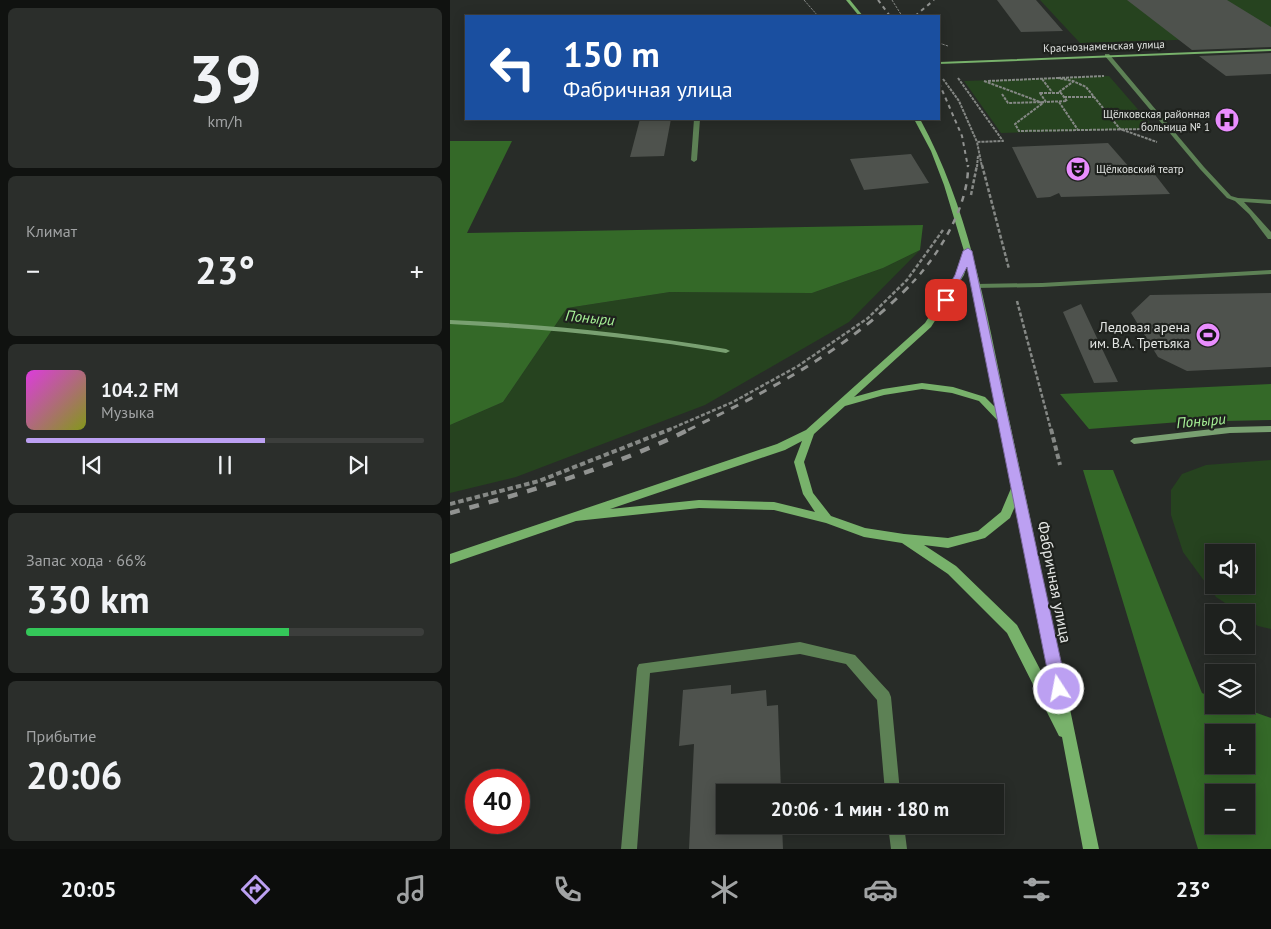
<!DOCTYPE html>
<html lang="ru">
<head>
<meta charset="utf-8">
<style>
	body { margin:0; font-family:"PT Sans",sans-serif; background:#2b2e2b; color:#f1f3f6; height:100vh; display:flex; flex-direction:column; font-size:19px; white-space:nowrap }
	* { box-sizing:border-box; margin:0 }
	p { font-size:16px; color:#a1a3a4 }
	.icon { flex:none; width:28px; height:28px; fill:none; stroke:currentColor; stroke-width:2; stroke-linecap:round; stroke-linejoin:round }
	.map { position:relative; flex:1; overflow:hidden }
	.drawer { display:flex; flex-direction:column; gap:8px; padding:8px; background:#101210; width:450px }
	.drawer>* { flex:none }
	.top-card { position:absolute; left:15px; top:15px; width:475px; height:105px; border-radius:0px; box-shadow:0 2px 12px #0003,0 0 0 1px #3c3e3c; background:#1a4fa0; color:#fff; overflow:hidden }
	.fabs { position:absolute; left:755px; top:544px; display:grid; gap:10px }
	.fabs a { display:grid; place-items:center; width:50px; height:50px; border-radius:0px; background:#1e211e; box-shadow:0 2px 12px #0003,0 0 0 1px #3c3e3c; font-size:25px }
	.speed { position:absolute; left:15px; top:769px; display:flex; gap:10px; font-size:25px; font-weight:700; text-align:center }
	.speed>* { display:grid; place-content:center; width:65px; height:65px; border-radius:50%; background:#1e211e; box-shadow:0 2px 12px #0003,0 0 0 1px #3c3e3c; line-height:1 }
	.speed .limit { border:8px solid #d22; background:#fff; color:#111 }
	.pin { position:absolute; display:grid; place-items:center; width:42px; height:42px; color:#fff; margin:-21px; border-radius:10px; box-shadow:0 2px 8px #0006 }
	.me { position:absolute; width:55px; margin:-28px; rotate:349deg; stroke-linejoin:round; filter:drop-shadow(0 0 4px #0008) }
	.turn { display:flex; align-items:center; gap:18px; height:105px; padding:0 15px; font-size:22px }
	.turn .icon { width:65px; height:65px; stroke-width:2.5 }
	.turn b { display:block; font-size:35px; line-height:42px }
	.big { font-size:38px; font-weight:600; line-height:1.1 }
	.drawer .card { flex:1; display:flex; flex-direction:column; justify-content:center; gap:8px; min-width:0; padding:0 18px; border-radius:8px; background:#2b2e2b }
	.drawer .dial { align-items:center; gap:0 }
	.dial b { font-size:65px; line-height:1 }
	.song { display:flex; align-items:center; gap:15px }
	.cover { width:60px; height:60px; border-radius:8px; background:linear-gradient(135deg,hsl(300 70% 55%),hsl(70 70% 35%)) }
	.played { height:5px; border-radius:2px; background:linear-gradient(90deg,#bca0f2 60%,#3c3e3c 60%) }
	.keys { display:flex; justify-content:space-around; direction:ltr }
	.heat { display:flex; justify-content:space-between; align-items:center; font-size:28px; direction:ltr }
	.charge { height:8px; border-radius:4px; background:linear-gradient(90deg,#34c759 66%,#3c3e3c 0) }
	.trip { position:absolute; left:266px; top:784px; width:288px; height:50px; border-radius:0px; background:#1e211e; box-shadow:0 2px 12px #0003,0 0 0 1px #3c3e3c; font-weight:600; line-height:50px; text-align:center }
	.dock { display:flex; height:80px; justify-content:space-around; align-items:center; background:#0c0d0c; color:#a1a3a4 }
	.dock .icon { width:35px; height:35px }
	.dock .on { color:#bca0f2 }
	.dock b { font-size:22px; color:#f1f3f6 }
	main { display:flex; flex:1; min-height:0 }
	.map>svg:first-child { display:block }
</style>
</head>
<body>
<main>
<section class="drawer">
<div class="card dial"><b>39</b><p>km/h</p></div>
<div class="card"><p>Климат</p>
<div class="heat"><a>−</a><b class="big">23°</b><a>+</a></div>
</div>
<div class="card">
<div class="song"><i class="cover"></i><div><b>104.2 FM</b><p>Музыка</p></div></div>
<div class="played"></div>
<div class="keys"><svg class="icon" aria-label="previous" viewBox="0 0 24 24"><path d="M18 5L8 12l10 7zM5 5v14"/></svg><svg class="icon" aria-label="pause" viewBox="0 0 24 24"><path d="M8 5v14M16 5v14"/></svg><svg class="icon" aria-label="next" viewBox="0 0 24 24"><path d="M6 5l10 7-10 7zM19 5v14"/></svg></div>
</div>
<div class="card"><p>Запас хода · 66%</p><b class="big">330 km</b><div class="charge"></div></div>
<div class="card"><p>Прибытие</p><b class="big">20:06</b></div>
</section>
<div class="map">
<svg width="821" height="849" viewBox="0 0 821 849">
	<rect width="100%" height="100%" fill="#282c28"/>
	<path fill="#26431f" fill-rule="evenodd" d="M590,0H821V37L630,43Z
		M659,76L705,129L551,133L514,81Z
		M470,250L399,322L255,405L66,477L0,493V425L53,402L117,308L220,292L362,293L433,268Z
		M821,460V629L808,626L796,618V612H789L766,597L733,552L721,515V490L732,474L756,465ZM796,552V585H764V552Z"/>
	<path fill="#346928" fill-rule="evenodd" d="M0,141H62L17,233L473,225L470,250L433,268L362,293L220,292L117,308L53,402L0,425Z
		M821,384V420L730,422L639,429L610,394Z
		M633,470H663L752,693L764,698V705H784L821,718V849H748ZM764,732H796V765H764ZM764,792H796V825H764Z"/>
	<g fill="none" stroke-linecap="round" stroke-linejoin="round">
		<path fill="#79a071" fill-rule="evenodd" d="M0,320C93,324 184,333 276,349L280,351L276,353C185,337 93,329 0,324Z
			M821,426V432L780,433L684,444L680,441L684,438L780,427Z"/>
	</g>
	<path fill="#4e524d" d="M547,0H586L613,31L571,32Z
		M677,0H777L821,27V47L742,50Z
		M821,53V74L776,76L749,56Z
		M190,119H221L214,156L180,157Z
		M658,143L679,167H699L720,194L611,197L609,193L600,197L587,198L562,147Z
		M461,154L479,183L414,190L400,159Z
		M821,293V367L737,371L708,357L681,313L700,295Z
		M631,304L655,355L668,382L644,383L613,312Z
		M281,685V694L316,690L317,706L328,705L331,792H275V825H332L333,849H239L244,744L229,746L233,690Z"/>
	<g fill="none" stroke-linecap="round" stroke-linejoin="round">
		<path stroke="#858885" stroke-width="1" stroke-dasharray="2.5 1" stroke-linecap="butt" d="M354,0L368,16
			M442,0L452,16
			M489,43L498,46"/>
		<path stroke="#858885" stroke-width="2" stroke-dasharray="3 1" stroke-linecap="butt" d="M508,78L553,141L527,142L532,167
			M608,78L654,76
			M493,79L509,101L527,142
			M592,79L602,92
			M534,81L593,103L565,124L569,131L698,129
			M538,81L608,78L623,81L636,87L670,129L707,142
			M609,92L624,81
			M590,93H611L617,101L596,102Z
			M552,94L558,103L596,102
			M614,97H644
			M609,102L628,130
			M527,167L528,155"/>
		<path stroke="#858885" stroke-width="2.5" stroke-dasharray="4 2" stroke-linecap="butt" d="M532,165L559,269
			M521,195L527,165
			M567,301L601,430
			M218,430L283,402L348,366L418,318L457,280L493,230"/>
		<path stroke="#858885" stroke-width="4" stroke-dasharray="5.5 3" stroke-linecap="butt" d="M601,429L610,465
			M0,504L89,481L221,429"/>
		<path fill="#5d8155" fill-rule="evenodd" d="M655,54H659L754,167L781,196L788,198L821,200V204L794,202L821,232V239H818L799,214L785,201L777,198L750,169L655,56Z
			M244,119H250L247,160L244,162L241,160Z
			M821,270V274L592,287L525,288L521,286L525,284L592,283Z
			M350,642L405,655L439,692L441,697L450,792H435L427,700L396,664L350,654L200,673L187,849H171L187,668L189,664Z
			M438,825H454L457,849H441Z"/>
		<path fill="#78b26b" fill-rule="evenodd" d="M396,0H400L413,16H409Z
			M821,49V51L489,64V62Z
			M464,119H470C522,215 536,314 559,419C590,562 619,705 649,849H633L612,737L609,736L557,633L498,574L452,543L414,537L376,523L324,510L249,508L126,521L0,564V554L327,444L356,430L475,323L506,275L514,251L494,185L481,151ZM517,264L546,408L535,397L503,387L472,383L433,389L404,397L481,327L514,275ZM472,389L502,393L529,401L549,422L562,486L551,512L528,531L498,538L454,534L415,528L381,516L363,493L354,462L364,434L395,406L434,395ZM352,441L344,462L353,494L365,512L324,502L249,500L160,509L335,450ZM566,504L604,696L567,625L506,566L474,545L498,548L535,538L560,518Z"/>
		<path stroke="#919391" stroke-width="2" stroke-dasharray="4 4" stroke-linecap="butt" d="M428,0L440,16
			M465,16L484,0
			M489,83L512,136L518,167"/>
		<path stroke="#919391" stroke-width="2.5" stroke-dasharray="6 6" stroke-linecap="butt" d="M462,283C489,255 519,205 518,165"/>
		<path stroke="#919391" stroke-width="3" stroke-dasharray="8 8" stroke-linecap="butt" d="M238,430C320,390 400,349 463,282"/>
		<path stroke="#919391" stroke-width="4.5" stroke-dasharray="10 10" stroke-linecap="butt" d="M0,513C82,491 164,467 240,429"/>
	</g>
	<path fill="#bca0f2" stroke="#7a689d" d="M518,248L522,251L617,689L614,695L609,697L603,695L601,689L517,267L499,301H492L491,300L505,275L513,251Z"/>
	<defs>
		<symbol id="hospital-disc" viewBox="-11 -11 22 22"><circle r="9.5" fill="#e98dfe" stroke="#1f221e"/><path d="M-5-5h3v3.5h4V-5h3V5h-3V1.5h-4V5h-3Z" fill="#111"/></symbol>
		<symbol id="theatre-disc" viewBox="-11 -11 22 22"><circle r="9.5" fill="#e98dfe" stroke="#1f221e"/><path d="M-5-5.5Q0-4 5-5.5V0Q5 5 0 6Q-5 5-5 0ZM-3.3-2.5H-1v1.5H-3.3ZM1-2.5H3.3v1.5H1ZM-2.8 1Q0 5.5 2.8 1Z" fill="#111"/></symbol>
		<symbol id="stadium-disc" viewBox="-11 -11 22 22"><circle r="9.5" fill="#e98dfe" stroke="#1f221e"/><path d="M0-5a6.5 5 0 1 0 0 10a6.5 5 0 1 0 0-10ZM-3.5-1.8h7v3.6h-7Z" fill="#111"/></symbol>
	</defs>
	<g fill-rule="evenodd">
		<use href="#hospital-disc" x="763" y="106" width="28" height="28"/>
		<use href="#theatre-disc" x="614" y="155" width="28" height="28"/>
		<use href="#stadium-disc" x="744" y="321" width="28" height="28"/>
	</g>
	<g text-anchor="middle" stroke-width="4.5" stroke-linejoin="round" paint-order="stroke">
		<g font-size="11" fill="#e3e5e3" stroke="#1f221e">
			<text transform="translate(654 46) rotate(-2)" y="4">Краснознаменская улица</text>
		</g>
		<g font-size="11" fill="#e3e5e3" stroke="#1f221e" text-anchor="end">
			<text x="760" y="118">Щёлковская районная<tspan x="760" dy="13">больница № 1</tspan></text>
			<text x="646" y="173" text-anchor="start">Щёлковский театр</text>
		</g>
		<g font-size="14" fill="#e3e5e3" stroke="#1f221e" text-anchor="end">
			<text x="740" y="332">Ледовая арена<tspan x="740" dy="16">им. В.А. Третьяка</tspan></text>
		</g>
		<g font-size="15" font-style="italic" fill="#a7f297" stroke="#1f221e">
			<text transform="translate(140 318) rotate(6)" y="5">Поныри</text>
			<text transform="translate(751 421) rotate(-5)" y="5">Поныри</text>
		</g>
		<g font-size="16" fill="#e3e5e3" stroke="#1f221e">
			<text transform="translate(605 582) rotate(79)" y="6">Фабричная улица</text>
		</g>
	</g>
</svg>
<div class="fabs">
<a><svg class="icon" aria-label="sound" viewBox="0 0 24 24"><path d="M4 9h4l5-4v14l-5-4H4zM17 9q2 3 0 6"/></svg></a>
<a><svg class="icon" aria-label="search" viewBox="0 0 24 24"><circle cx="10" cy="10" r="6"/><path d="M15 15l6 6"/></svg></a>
<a><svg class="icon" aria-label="layers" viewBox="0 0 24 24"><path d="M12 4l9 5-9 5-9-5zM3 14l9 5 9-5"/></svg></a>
<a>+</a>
<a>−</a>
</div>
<div class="speed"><div class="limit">40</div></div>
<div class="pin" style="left:496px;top:300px;background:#d93025"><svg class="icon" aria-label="arrive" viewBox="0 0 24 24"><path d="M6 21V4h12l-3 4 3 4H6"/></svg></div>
<svg class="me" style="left:609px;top:689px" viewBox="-20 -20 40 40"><circle r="17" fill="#bca0f2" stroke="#fff" stroke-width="3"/><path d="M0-11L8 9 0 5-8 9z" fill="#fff"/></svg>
<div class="trip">20:06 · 1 мин · 180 m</div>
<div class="top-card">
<div class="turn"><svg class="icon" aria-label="left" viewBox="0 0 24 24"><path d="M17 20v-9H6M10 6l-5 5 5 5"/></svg><div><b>150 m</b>Фабричная улица</div></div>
</div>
</div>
</main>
<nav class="dock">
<b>20:05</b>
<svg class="icon on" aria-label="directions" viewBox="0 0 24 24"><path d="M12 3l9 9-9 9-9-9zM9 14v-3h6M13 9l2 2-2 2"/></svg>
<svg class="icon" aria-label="music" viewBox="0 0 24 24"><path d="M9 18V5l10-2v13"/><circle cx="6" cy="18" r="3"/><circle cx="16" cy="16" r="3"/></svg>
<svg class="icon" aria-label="phone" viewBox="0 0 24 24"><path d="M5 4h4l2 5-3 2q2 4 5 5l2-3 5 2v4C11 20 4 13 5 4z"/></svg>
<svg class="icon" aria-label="climate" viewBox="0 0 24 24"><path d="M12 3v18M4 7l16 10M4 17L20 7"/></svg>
<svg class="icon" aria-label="car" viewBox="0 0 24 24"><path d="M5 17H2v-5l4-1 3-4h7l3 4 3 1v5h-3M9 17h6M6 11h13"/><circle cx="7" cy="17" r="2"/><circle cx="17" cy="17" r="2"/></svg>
<svg class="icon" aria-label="filters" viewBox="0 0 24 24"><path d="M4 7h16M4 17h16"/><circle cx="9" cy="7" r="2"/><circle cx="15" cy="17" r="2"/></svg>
<b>23°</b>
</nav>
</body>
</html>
